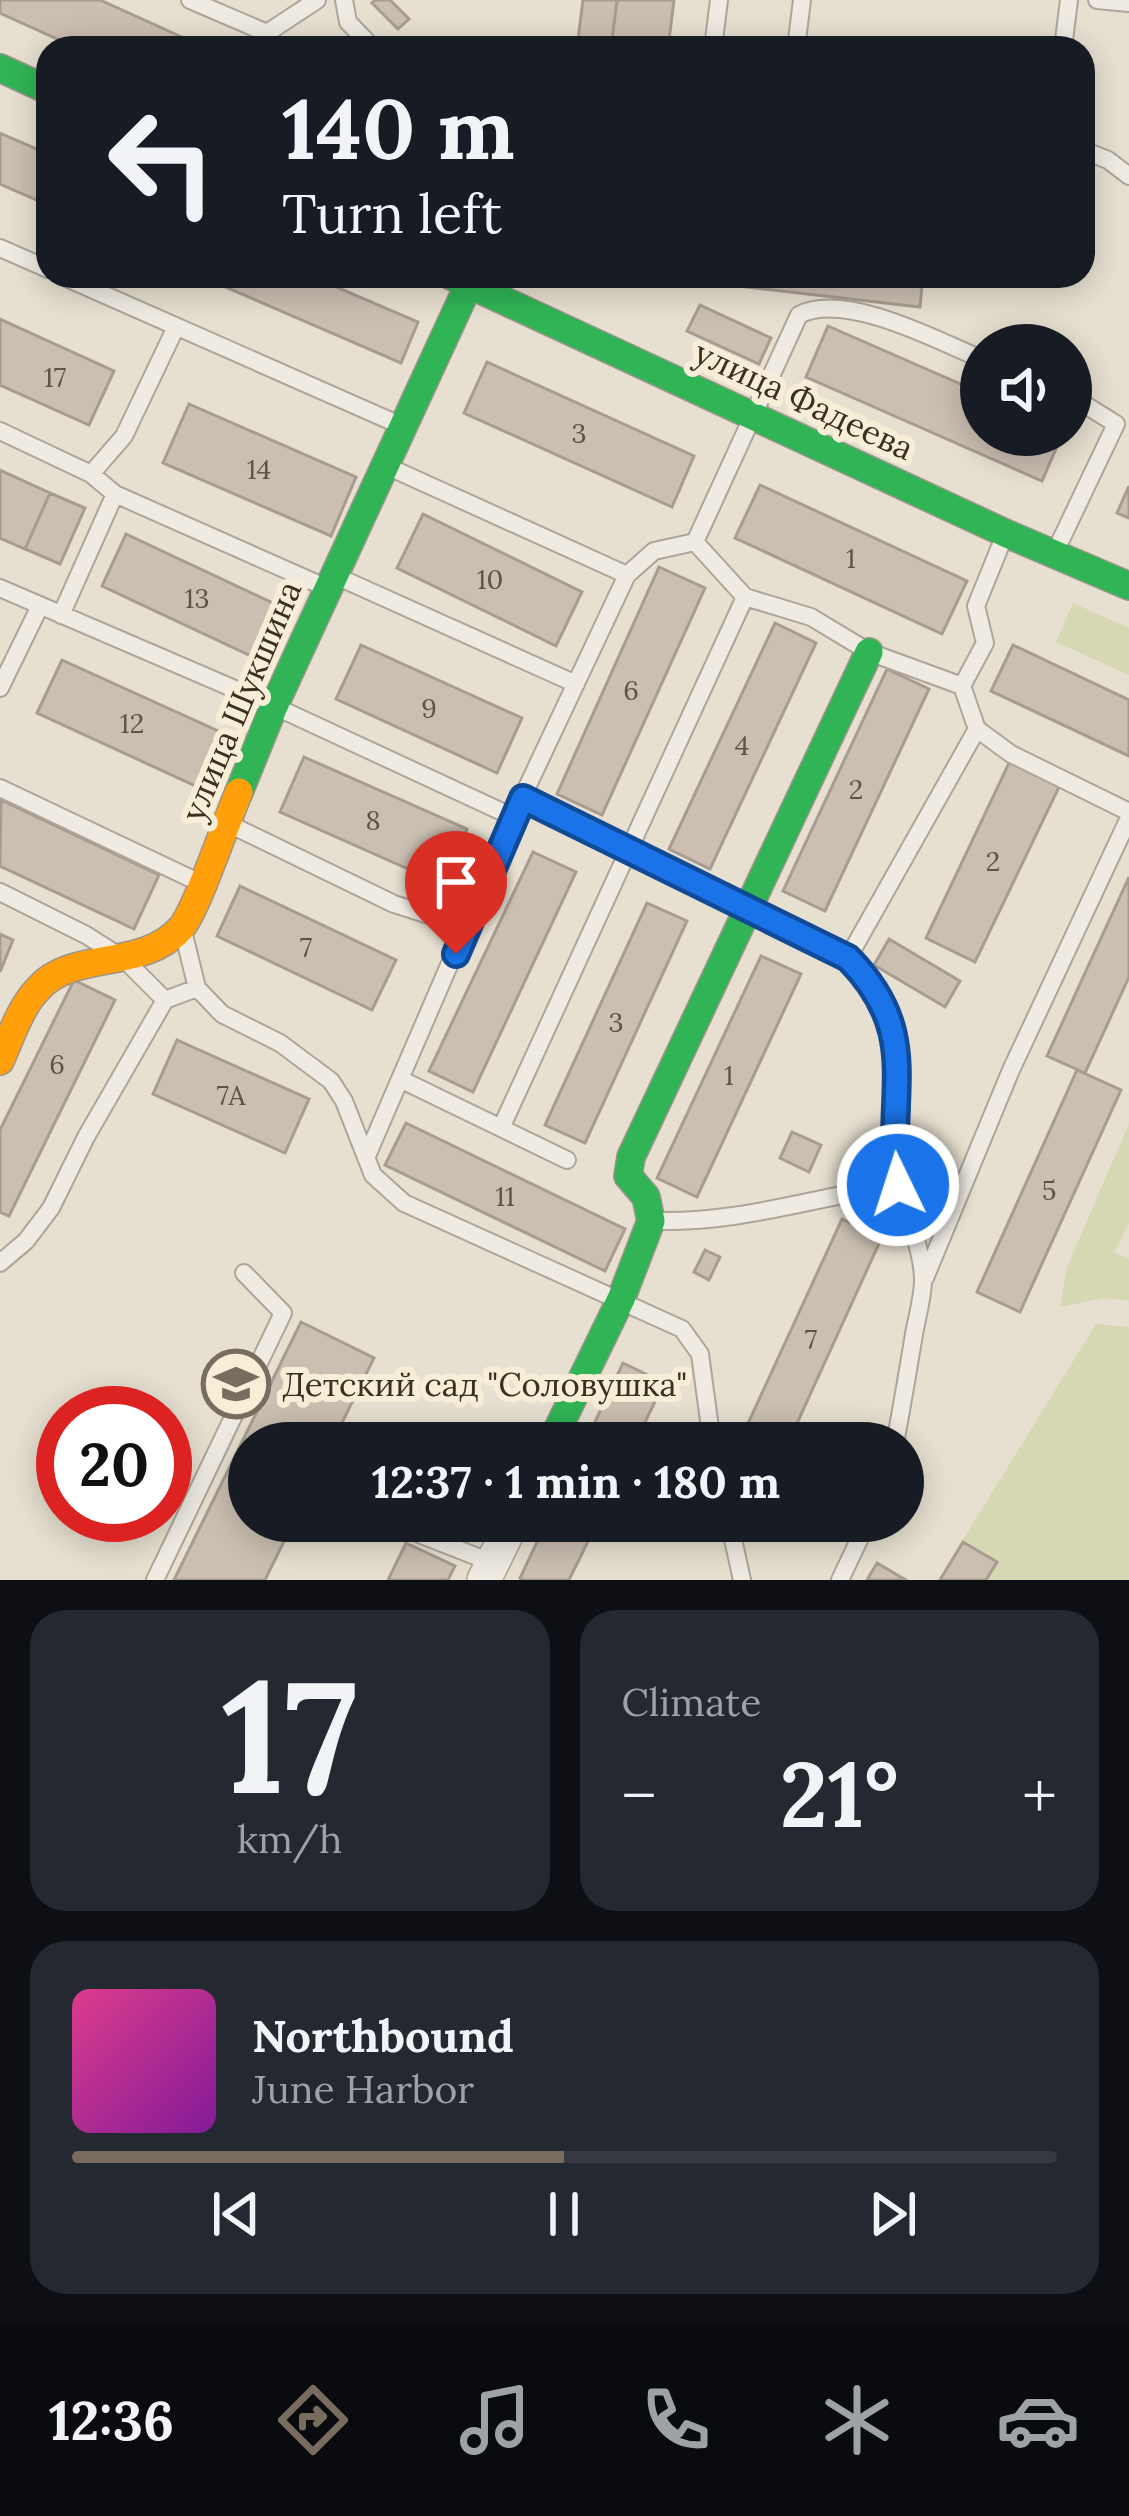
<!DOCTYPE html>
<html lang="en">
<head>
<meta charset="utf-8">
<style>
	body { margin:0; font-family:Lora,serif; background:#242831; color:#f1f3f6; height:100vh; display:flex; flex-direction:column; font-size:45px; white-space:nowrap }
	* { box-sizing:border-box; margin:0 }
	p { font-size:39px; color:#9ea1a6 }
	.icon { flex:none; width:66px; height:66px; fill:none; stroke:currentColor; stroke-width:2; stroke-linecap:round; stroke-linejoin:round }
	.map { position:relative; height:1580px; overflow:hidden }
	.sheet { display:flex; flex-direction:column; gap:30px; padding:30px; background:#0d0f14; flex:1 }
	.sheet>* { flex:none }
	.hud { position:absolute; left:36px; top:36px; width:1059px; height:252px; border-radius:36px; box-shadow:0 6px 30px #0003; background:#171b24; color:#f1f3f6; overflow:hidden }
	.fabs { position:absolute; left:960px; top:324px; display:grid; gap:24px }
	.fabs a { display:grid; place-items:center; width:132px; height:132px; border-radius:50%; background:#171b24; box-shadow:0 6px 30px #0003; font-size:60px }
	.speed { position:absolute; left:36px; top:1386px; display:flex; gap:24px; font-size:60px; font-weight:700; text-align:center }
	.speed>* { display:grid; place-content:center; width:156px; height:156px; border-radius:50%; background:#171b24; box-shadow:0 6px 30px #0003; line-height:1 }
	.speed .limit { border:18px solid #d22; background:#fff; color:#111 }
	.pin { position:absolute; display:grid; place-items:center; width:102px; height:102px; color:#fff; margin:-123px -51px; border-radius:50% 50% 50% 0; rotate:-45deg; box-shadow:0 0 12px #0007 }
	.pin .icon { rotate:45deg }
	.me { position:absolute; width:132px; margin:-66px; rotate:356deg; stroke-linejoin:round; filter:drop-shadow(0 0 9px #0008) }
	.turn { display:flex; align-items:center; gap:42px; height:252px; padding:0 48px; font-size:54px }
	.turn .icon { width:156px; height:156px; stroke-width:2.5 }
	.turn b { display:block; font-size:84px; line-height:102px }
	.big { font-size:90px; font-weight:700; line-height:1.1 }
	.sheet .card { flex:1; display:flex; flex-direction:column; justify-content:center; gap:18px; min-width:0; padding:0 42px; border-radius:36px; background:#242831 }
	.sheet .dial { align-items:center; gap:0 }
	.dial b { font-size:156px; line-height:1 }
	.song { display:flex; align-items:center; gap:36px }
	.cover { width:144px; height:144px; border-radius:18px; background:linear-gradient(135deg,hsl(330 70% 55%),hsl(290 70% 35%)) }
	.played { height:12px; border-radius:6px; background:linear-gradient(90deg,#786c5e 50%,#363941 50%) }
	.keys { display:flex; justify-content:space-around; direction:ltr }
	.heat { display:flex; justify-content:space-between; align-items:center; font-size:66px; direction:ltr }
	.sheet .tiles { flex:1; display:grid; gap:30px; grid-template-columns:1fr 1fr }
	.card:last-child { grid-column:span 2 }
	.trip { position:absolute; left:228px; top:1422px; width:696px; height:120px; border-radius:60px; background:#171b24; box-shadow:0 6px 30px #0003; font-weight:700; line-height:120px; text-align:center }
	.menu { display:flex; height:192px; justify-content:space-around; align-items:center; background:#090b0e; color:#9ea1a6 }
	.menu .icon { width:84px; height:84px }
	.menu .active { color:#786c5e }
	.menu b { font-size:54px; color:#f1f3f6 }
	.map>svg:first-child { display:block }
</style>
</head>
<body>
<div class="map">
<svg width="1129" height="1580" viewBox="0 0 1129 1580">
	<rect width="100%" height="100%" fill="#e7e0d1"/>
	<path fill="#d6d7b3" d="M1073,603L1129,628V675L1056,642Z
		M1129,1124V1223L1114,1252L1129,1259V1301L1104,1298L1060,1307L1067,1267Z
		M1096,1324L1129,1327V1580H938Z"/>
	<path fill="#cbbfb2" stroke="#a89c90" stroke-width="3" d="M0,0H100L206,48H77L0,13Z
		M375,0H390L409,19L398,29L372,3Z
		M583,0H617L611,48H577Z
		M617,0H674L668,48H611Z
		M0,133L48,154V205L0,184Z
		M200,276H311L418,322L401,363Z
		M652,276H730L729,285Z
		M730,276H923L920,307L729,285Z
		M700,305L771,338L759,364L687,331Z
		M0,319L114,371L89,425L0,385Z
		M828,326L981,393V435H1062L1042,481L806,377Z
		M487,362L694,456L672,507L464,413Z
		M189,404L356,477L331,536L163,463Z
		M0,470L50,493L25,549L0,538Z
		M760,485L967,581L942,634L735,538Z
		M1129,486V518L1117,513Z
		M50,493L85,508L60,564L25,549Z
		M423,514L582,592L556,646L397,568Z
		M126,534L292,612L268,664L102,586Z
		M659,567L705,588L602,815L557,794Z
		M775,623L816,643L710,869L669,849Z
		M361,645L522,718L497,773L336,699Z
		M1013,645L1129,700V756L991,691Z
		M62,660L227,735L202,789L37,713Z
		M887,669L929,689L825,911L783,891Z
		M304,757L467,829L442,884L280,812Z
		M1010,761L1060,785L975,962L926,938Z
		M1,800L159,875L134,929L0,866Z
		M533,852L576,872L473,1092L429,1071Z
		M1129,877V977L1085,1073L1047,1056Z
		M240,886L396,960L372,1010L217,936Z
		M647,903L687,921L585,1143L545,1125Z
		M0,934L13,940L0,972Z
		M889,939L960,981L945,1007L874,965Z
		M761,956L801,974L697,1197L657,1178Z
		M74,980L115,1000L9,1216L0,1212V1130Z
		M177,1040L309,1099L285,1153L153,1094Z
		M1077,1070L1121,1090L1020,1312L977,1292Z
		M406,1123L625,1229L605,1271L385,1165Z
		M792,1132L821,1145L809,1172L780,1158Z
		M842,1219L882,1237L788,1443H739Z
		M705,1250L720,1257L709,1280L694,1272Z
		M301,1322L374,1358L332,1443H249V1521H294L265,1580H174Z
		M623,1363L664,1383L635,1443H585Z
		M547,1521H598L569,1580H524L520,1578Z
		M963,1542L997,1562L986,1580H940Z
		M406,1543L455,1566L448,1580H388Z
		M877,1563L906,1580H867Z"/>
	<g fill="none" stroke-linecap="round" stroke-linejoin="round">
		<defs>
			<path id="lane" d="M190,0L267,33
				M344,0L348,22L373,48
				M1097,0L1129,3
				M260,48L267,33L317,0
				M713,48L719,0
				M796,48L802,0
				M1063,48L1069,0
				M1083,150L1108,160L1129,176
				M0,248L48,269
				M62,276L402,426
				M0,431L91,474L115,494L327,588
				M391,468L627,575
				M91,474L124,436L176,327
				M695,542L745,597L811,617L869,652L962,686L977,729L1011,754L1129,812
				M695,542L799,315C844,291 937,340 981,359
				M1057,548L1116,424L1071,396
				M336,576L576,684
				M0,588L274,706L513,817
				M61,615L115,494
				M962,686L985,643L976,606L1004,537
				M0,688L40,606
				M0,788L196,881
				M523,798L848,958C927,1038 879,1090 897,1182C904,1215 923,1246 923,1280C923,1297 917,1317 914,1334C908,1370 902,1407 895,1443
				M231,825L394,904L438,918L473,912
				M0,892L86,935L124,959L165,1000
				M184,935L197,988L222,1014L280,1043L331,1081L344,1101L373,1175L404,1203L682,1329L700,1354L712,1443
				M848,958L977,729
				M402,1080L567,1160
				M501,1128L745,597
				M366,1158L513,817L627,575L654,551L695,542
				M656,1221C742,1223 814,1197 898,1185
				M0,1263L26,1241L51,1208L86,1137L165,1000L197,988
				M925,1278L1011,1070L1129,818
				M729,1521L742,1580
				M414,1532L493,1563
				M155,1580L283,1313L244,1273
				M840,1580L868,1521"/>
			<path id="street" d="M484,1580L513,1521"/>
			<path id="fast" d="M0,68L48,90
				M451,276L1005,533L1129,586
				M239,792L274,706L469,284
				M551,1443L621,1299L651,1221L646,1197L628,1176L631,1157L869,652"/>
			<path id="slow" d="M0,1061C11,1037 20,1007 39,988C73,950 143,971 181,928C196,912 227,819 239,792"/>
		</defs>
		<use href="#lane" stroke="#ada599" stroke-width="20"/>
		<use href="#street" stroke="#ada599" stroke-width="36"/>
		<use href="#fast" stroke="#9c958a" stroke-width="30"/>
		<use href="#slow" stroke="#9c958a" stroke-width="30"/>
		<use href="#lane" stroke="#efebe3" stroke-width="16"/>
		<use href="#street" stroke="#efebe3" stroke-width="33"/>
		<use href="#fast" stroke="#30b455" stroke-width="27"/>
		<use href="#slow" stroke="#ff9f0a" stroke-width="27"/>
	</g>
	<g fill="none" stroke-linecap="round" stroke-linejoin="round">
		<defs>
			<path id="route" d="M456,954L523,798L848,958C924,1035 885,1092 898,1185"/>
		</defs>
		<use href="#route" stroke="#114b97" stroke-width="30"/>
		<use href="#route" stroke="#1a73e8" stroke-width="21"/>
	</g>
	<defs>
		<symbol id="school-ring" viewBox="-11 -11 22 22"><circle r="9.5" fill="#f7eed8" stroke="#786c5e" stroke-width="1.5"/><path d="M0-5L7-2L0 1L-7-2ZM-4 1L0 2.5L4 1V4Q0 6-4 4Z" fill="#786c5e"/></symbol>
	</defs>
	<g fill-rule="evenodd">
		<use href="#school-ring" x="198" y="1346" width="76" height="76"/>
	</g>
	<g text-anchor="middle" stroke-width="12" stroke-linejoin="round" paint-order="stroke">
		<g font-size="27" fill="#605244">
			<text x="55" y="387">17</text>
			<text x="579" y="443">3</text>
			<text x="259" y="479">14</text>
			<text x="851" y="568">1</text>
			<text x="490" y="589">10</text>
			<text x="197" y="608">13</text>
			<text x="631" y="700">6</text>
			<text x="429" y="718">9</text>
			<text x="132" y="733">12</text>
			<text x="742" y="755">4</text>
			<text x="856" y="799">2</text>
			<text x="373" y="830">8</text>
			<text x="993" y="871">2</text>
			<text x="306" y="957">7</text>
			<text x="616" y="1032">3</text>
			<text x="57" y="1074">6</text>
			<text x="729" y="1085">1</text>
			<text x="231" y="1105">7А</text>
			<text x="1049" y="1200">5</text>
			<text x="505" y="1206">11</text>
			<text x="811" y="1349">7</text>
		</g>
		<g font-size="33" fill="#3d2e20" stroke="#f7eed8">
			<text transform="translate(804 400) rotate(25)" y="12">улица Фадеева</text>
			<text transform="translate(241 701) rotate(-67)" y="12">улица Шукшина</text>
		</g>
		<g font-size="33" fill="#3d2e20" stroke="#f7eed8" text-anchor="start">
			<text x="282" y="1396">Детский сад "Соловушка"</text>
		</g>
	</g>
</svg>
<div class="fabs">
<a><svg class="icon" aria-label="sound" viewBox="0 0 24 24"><path d="M4 9h4l5-4v14l-5-4H4zM17 9q2 3 0 6"/></svg></a>
</div>
<div class="speed"><div class="limit">20</div></div>
<div class="pin" style="left:456px;top:954px;background:#d93025"><svg class="icon" aria-label="arrive" viewBox="0 0 24 24"><path d="M6 21V4h12l-3 4 3 4H6"/></svg></div>
<svg class="me" style="left:898px;top:1185px" viewBox="-20 -20 40 40"><circle r="17" fill="#1a73e8" stroke="#fff" stroke-width="3"/><path d="M0-11L8 9 0 5-8 9z" fill="#fff"/></svg>
<div class="trip">12:37 · 1 min · 180 m</div>
<div class="hud">
<div class="turn"><svg class="icon" aria-label="left" viewBox="0 0 24 24"><path d="M17 20v-9H6M10 6l-5 5 5 5"/></svg><div><b>140 m</b>Turn left</div></div>
</div>
</div>
<section class="sheet">
<div class="tiles">
<div class="card dial"><b>17</b><p>km/h</p></div>
<div class="card"><p>Climate</p>
<div class="heat"><a>−</a><b class="big">21°</b><a>+</a></div>
</div>
<div class="card">
<div class="song"><i class="cover"></i><div><b>Northbound</b><p>June Harbor</p></div></div>
<div class="played"></div>
<div class="keys"><svg class="icon" aria-label="previous" viewBox="0 0 24 24"><path d="M18 5L8 12l10 7zM5 5v14"/></svg><svg class="icon" aria-label="pause" viewBox="0 0 24 24"><path d="M8 5v14M16 5v14"/></svg><svg class="icon" aria-label="next" viewBox="0 0 24 24"><path d="M6 5l10 7-10 7zM19 5v14"/></svg></div>
</div>
</div>
</section>
<nav class="menu">
<b>12:36</b>
<svg class="icon active" aria-label="directions" viewBox="0 0 24 24"><path d="M12 3l9 9-9 9-9-9zM9 14v-3h6M13 9l2 2-2 2"/></svg>
<svg class="icon" aria-label="music" viewBox="0 0 24 24"><path d="M9 18V5l10-2v13"/><circle cx="6" cy="18" r="3"/><circle cx="16" cy="16" r="3"/></svg>
<svg class="icon" aria-label="phone" viewBox="0 0 24 24"><path d="M5 4h4l2 5-3 2q2 4 5 5l2-3 5 2v4C11 20 4 13 5 4z"/></svg>
<svg class="icon" aria-label="climate" viewBox="0 0 24 24"><path d="M12 3v18M4 7l16 10M4 17L20 7"/></svg>
<svg class="icon" aria-label="car" viewBox="0 0 24 24"><path d="M5 17H2v-5l4-1 3-4h7l3 4 3 1v5h-3M9 17h6M6 11h13"/><circle cx="7" cy="17" r="2"/><circle cx="17" cy="17" r="2"/></svg>
</nav>
</body>
</html>
